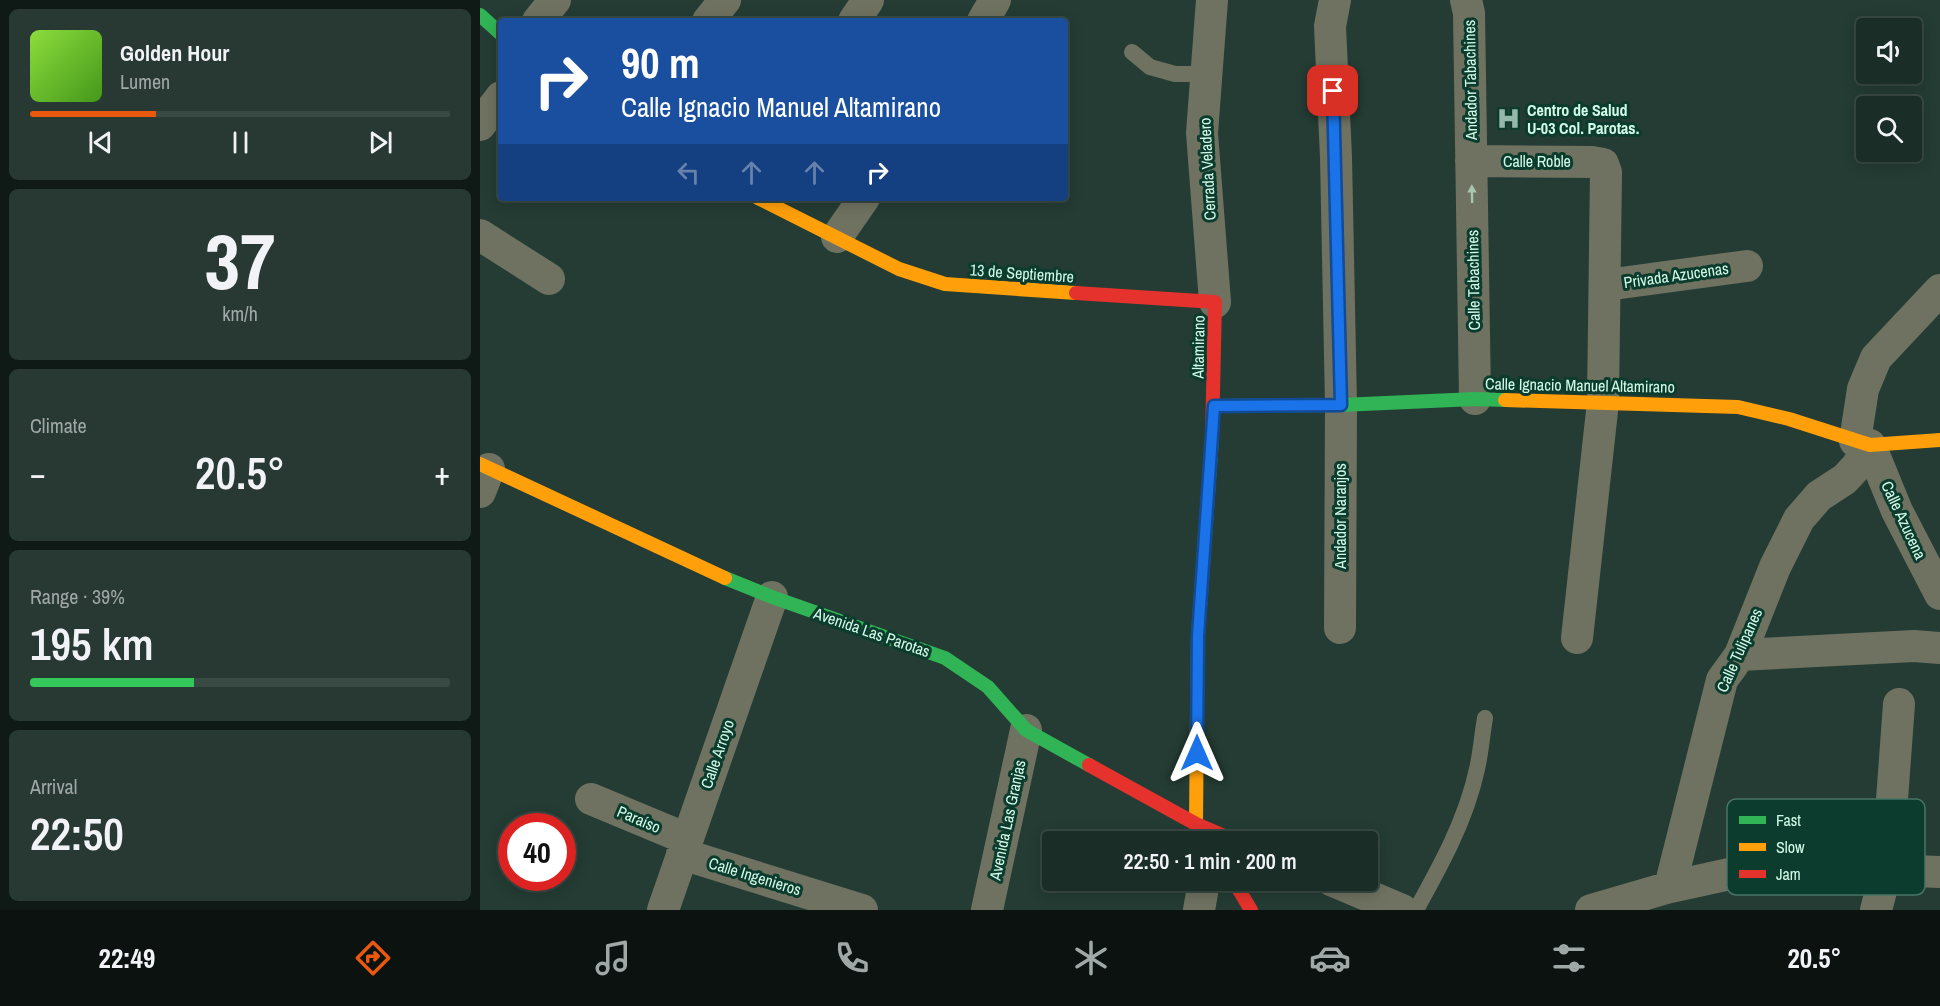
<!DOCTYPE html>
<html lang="en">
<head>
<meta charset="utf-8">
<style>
	body { margin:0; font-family:"Archivo Narrow",sans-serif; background:#283933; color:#f1f3f6; height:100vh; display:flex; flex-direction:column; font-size:22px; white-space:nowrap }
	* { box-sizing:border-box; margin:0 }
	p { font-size:20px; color:#a0a8a7 }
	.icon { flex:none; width:33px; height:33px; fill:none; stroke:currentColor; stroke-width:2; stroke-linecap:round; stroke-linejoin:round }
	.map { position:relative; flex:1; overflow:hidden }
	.panel { display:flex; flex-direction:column; gap:9px; padding:9px; background:#0f1915; width:480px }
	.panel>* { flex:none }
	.top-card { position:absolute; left:18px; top:18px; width:570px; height:183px; border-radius:6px; box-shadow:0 3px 15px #0003,0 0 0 2px #394944; background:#1a4fa0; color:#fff; overflow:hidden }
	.tools { position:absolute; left:1376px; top:18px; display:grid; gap:12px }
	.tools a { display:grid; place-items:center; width:66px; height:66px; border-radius:6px; background:#1b2d27; box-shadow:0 3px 15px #0003,0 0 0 2px #394944; font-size:30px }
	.speed { position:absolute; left:18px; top:813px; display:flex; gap:12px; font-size:30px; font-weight:700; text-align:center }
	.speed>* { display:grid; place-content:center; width:78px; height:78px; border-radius:50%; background:#1b2d27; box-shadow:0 3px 15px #0003,0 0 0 2px #394944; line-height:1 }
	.speed .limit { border:9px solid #d22; background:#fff; color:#111 }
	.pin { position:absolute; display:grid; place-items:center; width:51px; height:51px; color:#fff; margin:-26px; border-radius:12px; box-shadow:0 3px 9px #0006 }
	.me { position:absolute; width:66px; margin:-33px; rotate:0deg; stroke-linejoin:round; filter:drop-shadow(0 0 4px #0008) }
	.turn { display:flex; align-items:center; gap:21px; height:126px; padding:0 24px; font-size:27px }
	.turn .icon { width:78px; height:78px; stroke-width:2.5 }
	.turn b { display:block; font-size:42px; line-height:51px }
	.lanes { display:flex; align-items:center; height:57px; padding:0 24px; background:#0003; justify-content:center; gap:30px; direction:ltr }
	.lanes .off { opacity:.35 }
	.big { font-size:45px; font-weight:600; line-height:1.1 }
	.panel .tile { flex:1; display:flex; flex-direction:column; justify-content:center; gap:9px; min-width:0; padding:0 21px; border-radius:9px; background:#283933 }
	.panel .dial { align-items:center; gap:0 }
	.dial b { font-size:78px; line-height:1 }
	.song { display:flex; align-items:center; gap:18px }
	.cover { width:72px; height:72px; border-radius:9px; background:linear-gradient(135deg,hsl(90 70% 55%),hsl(100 70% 35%)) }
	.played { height:6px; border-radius:3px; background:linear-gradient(90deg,#ea580c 30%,#394944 30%) }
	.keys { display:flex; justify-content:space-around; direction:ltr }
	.heat { display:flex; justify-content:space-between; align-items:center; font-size:33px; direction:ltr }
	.charge { height:9px; border-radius:4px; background:linear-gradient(90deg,#34c759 39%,#394944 0) }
	.trip { position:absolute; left:562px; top:831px; width:336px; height:60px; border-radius:6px; background:#1b2d27; box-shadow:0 3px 15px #0003,0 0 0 2px #394944; font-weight:600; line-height:60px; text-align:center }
	.tab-bar { display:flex; height:96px; justify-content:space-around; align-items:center; background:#0b1210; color:#a0a8a7 }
	.tab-bar .icon { width:42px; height:42px }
	.tab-bar .selected { color:#ea580c }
	.tab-bar b { font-size:27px; color:#f1f3f6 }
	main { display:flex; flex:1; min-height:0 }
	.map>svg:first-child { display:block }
</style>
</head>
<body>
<main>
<section class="panel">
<div class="tile">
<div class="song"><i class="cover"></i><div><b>Golden Hour</b><p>Lumen</p></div></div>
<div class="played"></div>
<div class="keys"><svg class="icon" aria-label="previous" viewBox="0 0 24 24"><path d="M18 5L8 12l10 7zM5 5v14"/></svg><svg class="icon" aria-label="pause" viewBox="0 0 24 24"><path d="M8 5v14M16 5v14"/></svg><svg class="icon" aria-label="next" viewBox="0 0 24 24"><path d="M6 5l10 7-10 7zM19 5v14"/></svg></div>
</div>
<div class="tile dial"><b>37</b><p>km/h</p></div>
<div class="tile"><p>Climate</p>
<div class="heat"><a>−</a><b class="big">20.5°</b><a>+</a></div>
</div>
<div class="tile"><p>Range · 39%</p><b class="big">195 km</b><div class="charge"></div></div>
<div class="tile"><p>Arrival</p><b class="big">22:50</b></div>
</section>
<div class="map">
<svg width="1460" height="910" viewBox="0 0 1460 910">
	<rect width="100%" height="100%" fill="#243c34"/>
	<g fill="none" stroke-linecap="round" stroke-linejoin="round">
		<path stroke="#6f7260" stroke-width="16" d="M652,52L670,67L695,74H727
			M936,910C961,865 986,820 997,769C1001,752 1002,735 1005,718"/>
		<path stroke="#6f7260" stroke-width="32" d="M732,0L722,133L735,302
			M855,0L850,26L856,157L861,405L860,628
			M986,0L989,13L995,399
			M58,21L75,0
			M228,21L245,0
			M374,21L388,0
			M503,21L515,0
			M0,125L21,97
			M991,161L1112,162L1123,164L1126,172L1123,402L1097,638
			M0,235L69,279
			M357,237L384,198
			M1126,285L1267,266
			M1375,441L1383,389L1396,358L1460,290
			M1390,445L1417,511L1460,594
			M0,492L9,469
			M1260,655L1434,646L1460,648
			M111,799L207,839
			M202,854L382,910
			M851,880L922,910
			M1190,887L1242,680L1260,655L1295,567L1319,519L1339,496L1365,479L1377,466L1390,445
			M183,910L292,597
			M507,910L546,730
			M719,910L722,893L721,880
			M1111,910L1190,887L1277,868L1311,866L1460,872
			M1396,910L1407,868L1419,704"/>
		<path stroke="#30b455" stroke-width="14" d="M0,15L21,34
			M734,406L861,405L995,399L1025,400
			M245,578L292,597L465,658L508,687L546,730L609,765
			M717,710L718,636L732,438"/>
		<path stroke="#ff9f0a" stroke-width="14" d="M278,198L419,269L465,284L596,293
			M1025,400L1258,407L1309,419L1390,445L1460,440
			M0,464L245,578
			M717,710L716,824L728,842"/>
		<path stroke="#e5322d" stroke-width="14" d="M596,293L735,302L732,438
			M609,765L716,824L758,842
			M753,880L771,910"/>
	</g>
	<defs><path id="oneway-solid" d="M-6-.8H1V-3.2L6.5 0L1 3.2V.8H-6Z" transform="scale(1.5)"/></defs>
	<use fill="#aac4b2" href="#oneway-solid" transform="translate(992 194) rotate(-91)"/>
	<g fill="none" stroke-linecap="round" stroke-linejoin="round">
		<defs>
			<path id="route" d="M717,753L718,636L734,406L861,405L853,91"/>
		</defs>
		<use href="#route" stroke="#114b97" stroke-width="15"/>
		<use href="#route" stroke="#1a73e8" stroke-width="10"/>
	</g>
	<defs>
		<symbol id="hospital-bare" viewBox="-9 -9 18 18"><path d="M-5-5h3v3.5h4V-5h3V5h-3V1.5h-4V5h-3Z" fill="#95b8aa" stroke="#0c3c2d" stroke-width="2.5" paint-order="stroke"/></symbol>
	</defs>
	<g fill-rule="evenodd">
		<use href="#hospital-bare" x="1012" y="102" width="33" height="33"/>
	</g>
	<g text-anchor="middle" stroke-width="6" stroke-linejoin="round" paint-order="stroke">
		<g font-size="16" fill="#d2fae9" stroke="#0c3c2d">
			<text transform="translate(990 80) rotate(-91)" y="6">Andador Tabachines</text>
			<text x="1057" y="167">Calle Roble</text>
			<text transform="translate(727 169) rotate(-93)" y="6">Cerrada Veladero</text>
			<text transform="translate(542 273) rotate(4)" y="6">13 de Septiembre</text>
			<text transform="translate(1196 275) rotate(-8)" y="6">Privada Azucenas</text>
			<text transform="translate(993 280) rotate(-91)" y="6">Calle Tabachines</text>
			<text transform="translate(718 347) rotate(-89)" y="6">Altamirano</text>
			<text transform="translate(1100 385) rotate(1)" y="6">Calle Ignacio Manuel Altamirano</text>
			<text transform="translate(860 516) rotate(-90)" y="6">Andador Naranjos</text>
			<text transform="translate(1424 520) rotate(65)" y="6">Calle Azucena</text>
			<text transform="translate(392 632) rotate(19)" y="6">Avenida Las Parotas</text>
			<text transform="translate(1259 650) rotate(-66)" y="6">Calle Tulipanes</text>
			<text transform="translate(237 754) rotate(-71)" y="6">Calle Arroyo</text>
			<text transform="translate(159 819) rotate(23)" y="6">Paraíso</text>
			<text transform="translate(527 820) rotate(-78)" y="6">Avenida Las Granjas</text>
			<text transform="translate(275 876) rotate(17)" y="6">Calle Ingenieros</text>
		</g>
		<g font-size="16" font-weight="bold" fill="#d2fae9" stroke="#0c3c2d" text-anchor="start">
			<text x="1047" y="116">Centro de Salud<tspan x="1047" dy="18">U-03 Col. Parotas.</tspan></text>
		</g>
	</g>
	<rect x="1247" y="799" width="198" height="96" rx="9" fill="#0c3c2d" stroke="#477565" stroke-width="1.5"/>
	<rect x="1259" y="816" width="27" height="8" fill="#30b455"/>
	<rect x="1259" y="843" width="27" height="8" fill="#ff9f0a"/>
	<rect x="1259" y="870" width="27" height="8" fill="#e5322d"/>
	<g font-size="16" fill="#d2fae9">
		<text x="1296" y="826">Fast</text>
		<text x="1296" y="853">Slow</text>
		<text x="1296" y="880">Jam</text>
	</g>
</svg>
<div class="tools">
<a><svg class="icon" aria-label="sound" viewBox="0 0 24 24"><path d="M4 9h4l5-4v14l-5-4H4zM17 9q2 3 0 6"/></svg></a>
<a><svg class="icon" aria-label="search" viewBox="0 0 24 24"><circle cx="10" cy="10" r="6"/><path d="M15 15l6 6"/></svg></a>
</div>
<div class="speed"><div class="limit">40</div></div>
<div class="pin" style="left:853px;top:91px;background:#d93025"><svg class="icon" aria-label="arrive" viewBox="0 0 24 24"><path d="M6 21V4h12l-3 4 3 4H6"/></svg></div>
<svg class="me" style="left:717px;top:753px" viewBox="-20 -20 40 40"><path d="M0-17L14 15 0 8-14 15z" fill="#1a73e8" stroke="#fff" stroke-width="4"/></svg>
<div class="trip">22:50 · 1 min · 200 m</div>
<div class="top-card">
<div class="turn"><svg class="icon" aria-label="right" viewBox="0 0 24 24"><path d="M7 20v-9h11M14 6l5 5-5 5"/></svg><div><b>90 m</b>Calle Ignacio Manuel Altamirano</div></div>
<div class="lanes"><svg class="icon off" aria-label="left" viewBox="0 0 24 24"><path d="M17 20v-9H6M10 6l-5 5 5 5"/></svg><svg class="icon off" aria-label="ahead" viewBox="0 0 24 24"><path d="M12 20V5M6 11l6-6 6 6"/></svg><svg class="icon off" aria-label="ahead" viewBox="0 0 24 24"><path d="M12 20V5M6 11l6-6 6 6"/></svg><svg class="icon" aria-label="right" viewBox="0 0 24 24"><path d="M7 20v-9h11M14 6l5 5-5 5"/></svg></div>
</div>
</div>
</main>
<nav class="tab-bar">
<b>22:49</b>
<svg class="icon selected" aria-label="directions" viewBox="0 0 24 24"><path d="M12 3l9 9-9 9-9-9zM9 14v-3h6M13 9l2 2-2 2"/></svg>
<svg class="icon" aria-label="music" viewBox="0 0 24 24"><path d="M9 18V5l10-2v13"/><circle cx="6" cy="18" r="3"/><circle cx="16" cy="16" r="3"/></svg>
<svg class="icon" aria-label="phone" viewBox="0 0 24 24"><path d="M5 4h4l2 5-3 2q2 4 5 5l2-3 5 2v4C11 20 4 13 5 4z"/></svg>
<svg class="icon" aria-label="climate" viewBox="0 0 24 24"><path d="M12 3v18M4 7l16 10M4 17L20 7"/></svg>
<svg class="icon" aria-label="car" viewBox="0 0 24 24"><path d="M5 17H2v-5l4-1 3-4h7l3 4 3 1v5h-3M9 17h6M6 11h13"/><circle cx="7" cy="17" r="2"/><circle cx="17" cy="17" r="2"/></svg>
<svg class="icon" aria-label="filters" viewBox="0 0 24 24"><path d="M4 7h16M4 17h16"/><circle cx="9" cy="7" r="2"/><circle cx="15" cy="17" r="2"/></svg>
<b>20.5°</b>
</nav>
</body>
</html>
